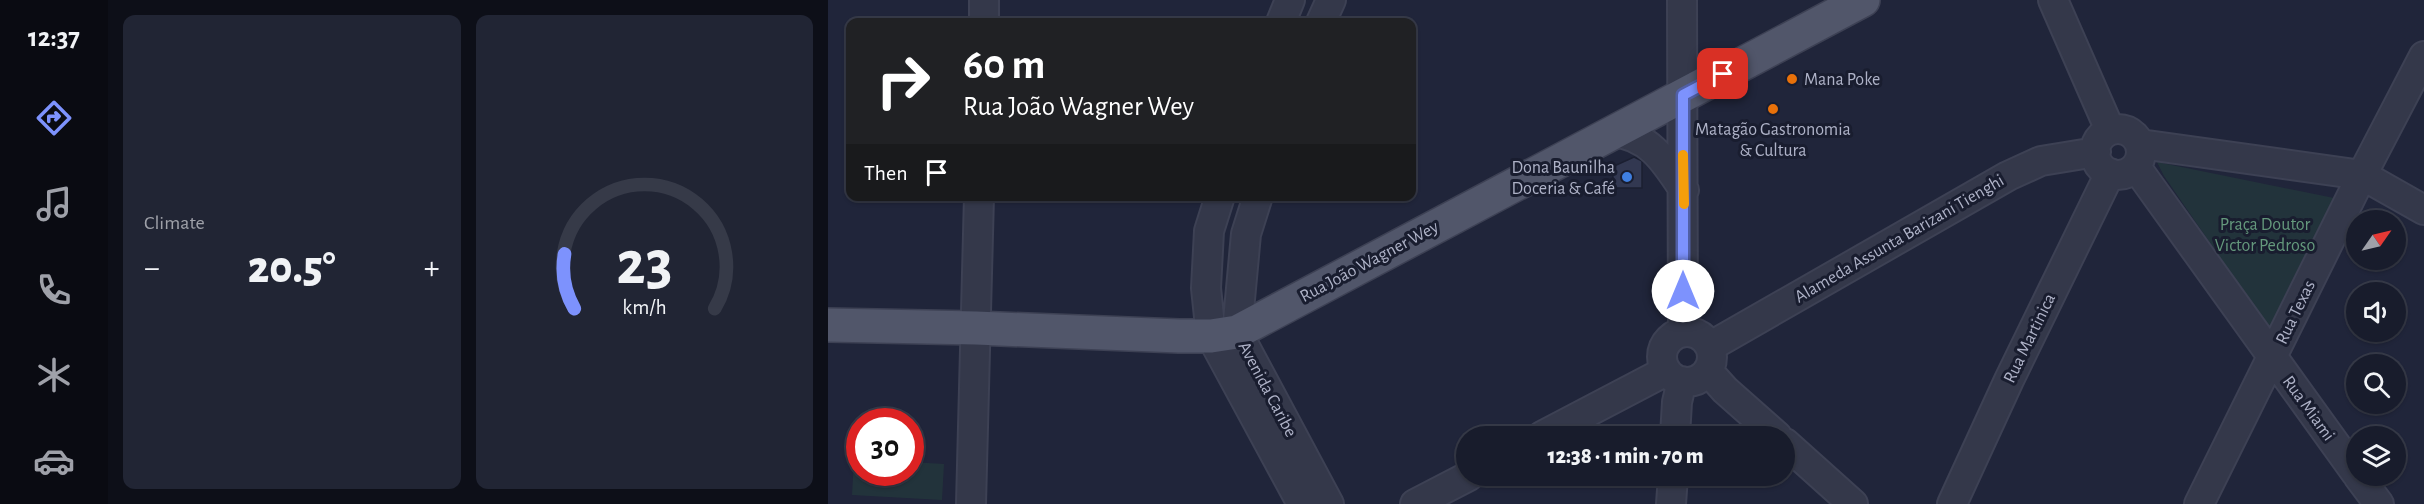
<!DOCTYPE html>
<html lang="en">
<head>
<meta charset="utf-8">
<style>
	body { margin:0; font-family:"Alegreya Sans",sans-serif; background:#212534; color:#f1f3f6; height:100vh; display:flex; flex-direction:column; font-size:22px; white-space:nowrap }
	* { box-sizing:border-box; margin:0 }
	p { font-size:20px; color:#9fa1a9 }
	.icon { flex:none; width:33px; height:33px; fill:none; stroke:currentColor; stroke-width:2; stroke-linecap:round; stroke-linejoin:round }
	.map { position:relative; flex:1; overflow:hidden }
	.sheet { display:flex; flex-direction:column; gap:15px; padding:15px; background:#0d0f18; width:720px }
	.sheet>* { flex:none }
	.guide { position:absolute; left:18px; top:18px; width:570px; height:183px; border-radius:12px; box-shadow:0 2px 4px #0004,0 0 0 2px #363a48; background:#202124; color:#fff; overflow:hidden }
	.needle { width:39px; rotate:56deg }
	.buttons { position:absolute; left:1518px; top:210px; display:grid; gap:12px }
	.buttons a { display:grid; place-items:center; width:60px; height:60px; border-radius:50%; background:#181c2c; box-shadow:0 2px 4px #0004,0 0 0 2px #363a48; font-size:30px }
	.speed { position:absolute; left:18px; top:408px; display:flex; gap:12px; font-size:30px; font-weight:700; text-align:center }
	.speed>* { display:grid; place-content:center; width:78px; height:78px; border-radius:50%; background:#181c2c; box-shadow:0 2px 4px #0004,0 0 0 2px #363a48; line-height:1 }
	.speed .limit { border:9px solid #d22; background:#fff; color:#111 }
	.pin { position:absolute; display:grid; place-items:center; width:51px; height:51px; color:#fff; margin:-26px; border-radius:12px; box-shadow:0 3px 9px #0006 }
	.me { position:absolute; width:66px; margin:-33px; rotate:0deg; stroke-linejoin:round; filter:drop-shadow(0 0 4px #0008) }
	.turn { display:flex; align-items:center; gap:21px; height:126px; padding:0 18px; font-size:27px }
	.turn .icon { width:78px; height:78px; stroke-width:2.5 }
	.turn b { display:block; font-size:42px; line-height:51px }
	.then { display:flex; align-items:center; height:57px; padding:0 18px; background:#0003; gap:12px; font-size:22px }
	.big { font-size:45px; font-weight:800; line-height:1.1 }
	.sheet .widget { flex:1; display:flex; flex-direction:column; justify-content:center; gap:9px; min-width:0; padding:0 21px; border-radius:12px; background:#212534 }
	.sheet .dial { align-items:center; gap:0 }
	.dial svg { height:156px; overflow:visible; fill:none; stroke:#363a48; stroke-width:7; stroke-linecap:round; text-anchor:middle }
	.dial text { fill:#f1f3f6; stroke:none }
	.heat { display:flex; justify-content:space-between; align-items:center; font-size:33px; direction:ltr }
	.sheet .tiles { flex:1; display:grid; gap:15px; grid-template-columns:repeat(2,1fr) }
	.trip { position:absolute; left:628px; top:426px; width:339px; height:60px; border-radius:30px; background:#181c2c; box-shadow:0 2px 4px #0004,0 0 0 2px #363a48; font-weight:800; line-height:60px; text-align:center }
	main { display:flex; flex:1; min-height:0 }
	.tabs { display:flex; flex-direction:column; width:108px; justify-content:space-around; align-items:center; background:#0a0b12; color:#9fa1a9 }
	.tabs .icon { width:42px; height:42px }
	.tabs .on { color:#7d92fd }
	.tabs b { font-size:27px; color:#f1f3f6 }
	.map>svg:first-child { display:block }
</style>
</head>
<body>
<main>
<nav class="tabs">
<b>12:37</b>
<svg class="icon on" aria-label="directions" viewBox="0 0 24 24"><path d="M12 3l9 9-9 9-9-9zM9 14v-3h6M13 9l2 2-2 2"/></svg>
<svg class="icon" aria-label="music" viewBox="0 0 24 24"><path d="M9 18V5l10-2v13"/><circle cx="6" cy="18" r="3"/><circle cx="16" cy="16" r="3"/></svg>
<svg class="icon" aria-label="phone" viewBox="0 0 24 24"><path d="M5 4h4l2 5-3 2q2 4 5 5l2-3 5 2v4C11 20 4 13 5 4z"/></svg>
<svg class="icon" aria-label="climate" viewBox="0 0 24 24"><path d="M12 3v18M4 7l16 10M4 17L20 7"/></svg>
<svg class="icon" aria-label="car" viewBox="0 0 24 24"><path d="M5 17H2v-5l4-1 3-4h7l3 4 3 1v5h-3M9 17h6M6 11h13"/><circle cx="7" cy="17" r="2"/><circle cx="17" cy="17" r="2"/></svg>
</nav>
<section class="sheet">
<div class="tiles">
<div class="widget"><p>Climate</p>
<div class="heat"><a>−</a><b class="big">20.5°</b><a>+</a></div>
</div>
<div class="widget dial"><svg viewBox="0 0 100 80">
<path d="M14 69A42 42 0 1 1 86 69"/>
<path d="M14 69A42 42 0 0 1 9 41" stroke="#7d92fd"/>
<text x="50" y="56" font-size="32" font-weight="700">23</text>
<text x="50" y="72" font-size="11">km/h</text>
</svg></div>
</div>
</section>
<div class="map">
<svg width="1596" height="504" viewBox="0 0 1596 504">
	<rect width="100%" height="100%" fill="#20253a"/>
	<path fill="#22333b" d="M1329,162L1511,199L1442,330L1336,176Z
		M26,459H31L32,472H82L83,462L116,464L114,500L24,495Z"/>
	<path fill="#323851" stroke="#1b1f31" stroke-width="1.5" d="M806,157L814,161V188H786L784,167Z"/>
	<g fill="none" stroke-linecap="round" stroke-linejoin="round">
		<defs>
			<path id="minor" d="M854,0L855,332
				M1225,0L1282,130
				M156,22V0
				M453,22L462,0
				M493,22L503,0
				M1267 152a23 23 0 1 1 46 0a23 23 0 1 1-46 0Z
				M784,132C821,135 837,161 856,190
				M1312,144L1534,175L1596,210
				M1308,167L1528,473
				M392,196L381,231L378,288L383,336L474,504
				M430,196L418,234L409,332L501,504
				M834 357a25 25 0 1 1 50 0a25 25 0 1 1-50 0Z
				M883,346L1180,176L1213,161L1268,152
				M880,371L897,390L949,436
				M714,436L838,371
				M847,436L849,402L854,381
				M957,443L1025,504
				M1530,476L1551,504
				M143,504L151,196
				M587,504L641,476
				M843,504L845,476
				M1124,504L1181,380L1282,173
				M1371,504L1534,175L1596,56"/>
			<path id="major" d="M0,325L148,328L351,336H383L409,332L1035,0"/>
		</defs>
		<use href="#minor" stroke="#3d4154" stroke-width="32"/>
		<use href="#major" stroke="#3d4154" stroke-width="36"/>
		<use href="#minor" stroke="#34384a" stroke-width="28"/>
		<use href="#major" stroke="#51566a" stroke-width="33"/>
	</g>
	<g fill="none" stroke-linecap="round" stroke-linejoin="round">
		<defs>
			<path id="route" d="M855,291V95L895,74"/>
		</defs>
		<use href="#route" stroke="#515fa4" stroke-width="15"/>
		<use href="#route" stroke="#7d92fd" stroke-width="10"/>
		<path stroke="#f59e0b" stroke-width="10" d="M855,155L856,204"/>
	</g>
	<g fill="#e8710a" stroke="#191d2f" stroke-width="2">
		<circle cx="964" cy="79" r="6"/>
		<circle cx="945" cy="109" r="6"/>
	</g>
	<circle fill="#3f7fe0" stroke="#191d2f" stroke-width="2" cx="799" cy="177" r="6"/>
	<g text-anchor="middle" stroke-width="6" stroke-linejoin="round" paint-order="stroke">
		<g font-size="18" fill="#aeb2c7" stroke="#191d2f" text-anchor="start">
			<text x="976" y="85">Mana Poke</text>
			<text x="945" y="135" text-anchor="middle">Matagão Gastronomia<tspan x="945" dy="21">&amp; Cultura</tspan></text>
			<text x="787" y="173" text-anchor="end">Dona Baunilha<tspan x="787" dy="21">Doceria &amp; Café</tspan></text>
		</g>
		<g font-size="18" fill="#64987c" stroke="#191d2f">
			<text x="1437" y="230">Praça Doutor<tspan x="1437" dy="21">Victor Pedroso</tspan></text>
		</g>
		<g font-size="18" fill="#aeb2c7" stroke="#191d2f">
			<text transform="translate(1071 238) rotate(-30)" y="6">Alameda Assunta Barizani Tienghi</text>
			<text transform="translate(541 261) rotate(-28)" y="6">Rua João Wagner Wey</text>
			<text transform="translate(1467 312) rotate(-64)" y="6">Rua Texas</text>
			<text transform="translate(1201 338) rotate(-64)" y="6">Rua Martinica</text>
			<text transform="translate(440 389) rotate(62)" y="6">Avenida Caribe</text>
			<text transform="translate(1481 408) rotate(54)" y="6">Rua Miami</text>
		</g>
	</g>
</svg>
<div class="buttons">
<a><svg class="needle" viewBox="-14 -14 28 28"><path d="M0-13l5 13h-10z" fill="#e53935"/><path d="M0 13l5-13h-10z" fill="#9fa1a9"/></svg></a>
<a><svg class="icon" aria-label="sound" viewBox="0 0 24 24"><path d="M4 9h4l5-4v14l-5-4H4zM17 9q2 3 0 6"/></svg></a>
<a><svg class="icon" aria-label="search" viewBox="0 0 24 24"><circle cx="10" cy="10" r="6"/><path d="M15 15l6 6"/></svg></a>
<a><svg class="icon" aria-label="layers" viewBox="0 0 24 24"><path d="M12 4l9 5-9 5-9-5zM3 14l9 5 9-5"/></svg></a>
</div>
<div class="speed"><div class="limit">30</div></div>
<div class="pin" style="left:895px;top:74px;background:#d93025"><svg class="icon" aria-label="arrive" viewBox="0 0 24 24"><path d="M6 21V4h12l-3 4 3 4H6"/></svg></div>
<svg class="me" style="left:855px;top:291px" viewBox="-20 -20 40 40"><circle r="19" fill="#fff"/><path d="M0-13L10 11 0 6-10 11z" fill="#7d92fd"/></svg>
<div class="trip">12:38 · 1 min · 70 m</div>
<div class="guide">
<div class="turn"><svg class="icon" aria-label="right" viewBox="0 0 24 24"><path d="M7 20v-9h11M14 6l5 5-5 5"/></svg><div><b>60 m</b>Rua João Wagner Wey</div></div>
<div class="then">Then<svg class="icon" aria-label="arrive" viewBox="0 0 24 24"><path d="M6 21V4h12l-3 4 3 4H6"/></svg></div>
</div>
</div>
</main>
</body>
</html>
